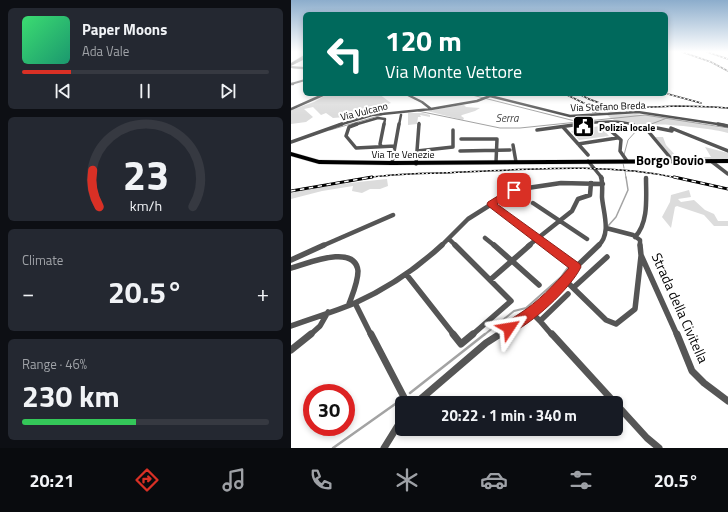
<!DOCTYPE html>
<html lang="en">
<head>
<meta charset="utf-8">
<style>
	body { margin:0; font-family:"Titillium Web",sans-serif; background:#242831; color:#f1f3f6; height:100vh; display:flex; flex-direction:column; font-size:15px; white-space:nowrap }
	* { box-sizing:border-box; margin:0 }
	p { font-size:13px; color:#9ea1a6 }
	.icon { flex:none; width:22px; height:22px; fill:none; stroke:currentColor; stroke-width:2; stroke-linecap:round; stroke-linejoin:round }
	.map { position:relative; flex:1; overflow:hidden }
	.drawer { display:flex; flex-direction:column; gap:8px; padding:8px; background:#0d0f14; width:291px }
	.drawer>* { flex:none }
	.top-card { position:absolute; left:12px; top:12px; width:365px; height:84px; border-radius:6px; box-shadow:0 2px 6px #0003; background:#00695c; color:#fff; overflow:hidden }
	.speed { position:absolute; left:12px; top:384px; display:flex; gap:8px; font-size:20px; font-weight:700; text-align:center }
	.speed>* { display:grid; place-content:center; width:52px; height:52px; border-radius:50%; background:#171b24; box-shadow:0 2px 6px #0003; line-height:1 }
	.speed .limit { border:6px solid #d22; background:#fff; color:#111 }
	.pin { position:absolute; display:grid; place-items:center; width:34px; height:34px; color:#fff; margin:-17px; border-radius:8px; box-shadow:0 2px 6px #0006 }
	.me { position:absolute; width:44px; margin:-22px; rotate:57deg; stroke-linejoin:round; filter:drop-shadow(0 0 3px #0008) }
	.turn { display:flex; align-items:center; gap:14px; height:84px; padding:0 16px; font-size:18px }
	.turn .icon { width:52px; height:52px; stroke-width:2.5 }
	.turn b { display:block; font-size:28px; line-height:34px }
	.big { font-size:30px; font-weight:700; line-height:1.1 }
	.drawer .widget { flex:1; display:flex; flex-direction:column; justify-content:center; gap:6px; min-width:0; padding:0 14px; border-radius:6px; background:#242831 }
	.drawer .dial { align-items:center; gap:0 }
	.dial svg { height:104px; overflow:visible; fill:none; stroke:#363941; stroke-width:7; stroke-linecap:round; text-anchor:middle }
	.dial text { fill:#f1f3f6; stroke:none }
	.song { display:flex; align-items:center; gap:12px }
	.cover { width:48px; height:48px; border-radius:6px; background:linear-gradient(135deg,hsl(140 70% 55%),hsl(160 70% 35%)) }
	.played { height:4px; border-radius:2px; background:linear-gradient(90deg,#d93025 20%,#363941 20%) }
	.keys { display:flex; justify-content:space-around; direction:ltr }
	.heat { display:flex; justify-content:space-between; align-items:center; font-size:22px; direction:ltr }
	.charge { height:6px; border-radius:3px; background:linear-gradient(90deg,#34c759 46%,#363941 0) }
	.trip { position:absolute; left:104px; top:396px; width:228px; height:40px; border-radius:6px; background:#171b24; box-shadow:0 2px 6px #0003; font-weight:700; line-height:40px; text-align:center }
	.tab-bar { display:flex; height:64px; justify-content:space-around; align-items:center; background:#090b0e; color:#9ea1a6 }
	.tab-bar .icon { width:28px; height:28px }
	.tab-bar .on { color:#d93025 }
	.tab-bar b { font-size:18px; color:#f1f3f6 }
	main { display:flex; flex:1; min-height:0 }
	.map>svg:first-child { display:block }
</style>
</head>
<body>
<main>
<section class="drawer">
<div class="widget">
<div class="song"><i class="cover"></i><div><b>Paper Moons</b><p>Ada Vale</p></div></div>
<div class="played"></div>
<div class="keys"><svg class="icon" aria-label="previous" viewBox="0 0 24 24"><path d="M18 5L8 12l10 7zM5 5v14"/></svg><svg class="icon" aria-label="pause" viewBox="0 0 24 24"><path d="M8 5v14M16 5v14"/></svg><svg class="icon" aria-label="next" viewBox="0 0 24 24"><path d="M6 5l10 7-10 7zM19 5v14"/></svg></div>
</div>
<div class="widget dial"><svg viewBox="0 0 100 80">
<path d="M14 69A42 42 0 1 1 86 69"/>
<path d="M14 69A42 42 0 0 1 9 41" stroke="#d93025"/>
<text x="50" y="56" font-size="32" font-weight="700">23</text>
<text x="50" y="72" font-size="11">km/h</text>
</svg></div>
<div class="widget"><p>Climate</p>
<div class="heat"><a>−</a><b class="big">20.5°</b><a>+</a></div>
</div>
<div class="widget"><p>Range · 46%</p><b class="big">230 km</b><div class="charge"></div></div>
</section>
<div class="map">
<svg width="437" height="448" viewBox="0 0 437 448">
	<rect width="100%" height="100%" fill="#fff"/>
	<path fill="#dcdcdc" d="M37,94H63L70,96L88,94L100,103L77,110L80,114L59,121L54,117L42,118L35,113L30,115L22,107L13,109L22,117L15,122L0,124V110L23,102Z
		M170,105H173L175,107L189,108L184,111L171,115L170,116L173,118L172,120L136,111Z
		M117,113H132L139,115V117L129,115L130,117H127L126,124L117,125Z
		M344,114L378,118L437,129V133C423,129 394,126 379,125C359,123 333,130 316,115Z
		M309,126L318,136L288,140L280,131Z
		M364,137H372L375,145L386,157H420L414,147L437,153V160H383Z
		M96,179L97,186L89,189H79L71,193L61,191L62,186L31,191L0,199V193C31,186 64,182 96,179Z
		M398,190L400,197L387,199L390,202L403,200L414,210L423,214L427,221H437V226H423L413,215L386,206L384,207L380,228L371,217L379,202L380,195Z"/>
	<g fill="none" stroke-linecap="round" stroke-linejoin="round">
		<path stroke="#a3a3a3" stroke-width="1" d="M2,68L14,69
			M177,94L284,121
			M127,111L209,128H229L354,115L437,128
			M350,128L376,118
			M39,130L91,115
			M333,155L337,140L347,129
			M332,163L333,168
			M334,171L335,178"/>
		<path stroke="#a3a3a3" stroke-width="1.5" d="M317,226L325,217L337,190L335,177"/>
		<path stroke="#a3a3a3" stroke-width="2" d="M193,335L223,311L235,308L270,277L278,266"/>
		<path stroke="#a3a3a3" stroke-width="2.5" d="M119,393L194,334
			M42,448L107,402"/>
		<defs>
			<path id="primary" d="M0,152L28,160L101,161L437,159V163L101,165L28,164L0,156Z"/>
			<path id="trunk" d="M13,55H14V57L0,65V63Z"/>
		</defs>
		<use href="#primary" stroke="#dbdbdb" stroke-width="1"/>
		<use href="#trunk" stroke="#dbdbdb" stroke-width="1"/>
		<path stroke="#555" stroke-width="2" d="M0,67L14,68
			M0,84L14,80"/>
		<path stroke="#555" stroke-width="2.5" d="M0,84H2
			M117,95L131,102L140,109
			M0,109L34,94
			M309,122C320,121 332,121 342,125
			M48,125L81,115L140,109L186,101L199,96L279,116L347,112L433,125
			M63,125L87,118L94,119L93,125
			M108,125L110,115
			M128,125V123
			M282,125L309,122L313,125"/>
		<path stroke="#555" stroke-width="3.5" d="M66,124L58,127L55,136L65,148L104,146
			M312,124L330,140L329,151L336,161
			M340,124L357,131L382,161
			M427,124L437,126
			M272,127L297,155
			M380,128L437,151
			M246,130L290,124
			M357,131L366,128L381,131
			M170,139H206L205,162
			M0,142L51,124
			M287,144L326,138
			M222,145L225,162
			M90,146L89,144L93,124
			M126,151L162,147V130
			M169,151L219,150
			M297,161L311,178
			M420,161L437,174
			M101,163L108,124
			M125,164L128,124"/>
		<path stroke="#555" stroke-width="4.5" d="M242,203L296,239
			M200,204L257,246
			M315,228L342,235L349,240V246
			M344,237C358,222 355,197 355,178
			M194,238L204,246
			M158,239L165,246
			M31,246L102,215
			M150,246L177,219L223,190L270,183L312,184
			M237,246L281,211L287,199L299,195L300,183
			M307,246C321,234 312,212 311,197C311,190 312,183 310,177"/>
		<path stroke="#555" stroke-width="5.5" d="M164,245L220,301L181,335
			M203,245L248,285
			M256,245L285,267
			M349,245L350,255L386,335
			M0,260L33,245
			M0,268C15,264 64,243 67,271C67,282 62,293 58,304
			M115,274L163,335
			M199,280L239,245
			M274,280L315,320L325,324L344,309L350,256
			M282,288L316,257
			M64,303L80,335
			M241,313L249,321
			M0,326C21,318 43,312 64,303C95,289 125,269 151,245
			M19,335L29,326L37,312
			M208,335L241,313L271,284L285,267L308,245
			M261,335L249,321L277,294"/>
		<path stroke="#555" stroke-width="7" d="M80,334L116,403
			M162,334L170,344L182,334
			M261,334L324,403
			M386,334L401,371L413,383L437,401
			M0,350L20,334
			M125,403L195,343L209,334
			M325,404L356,438L368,448
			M93,448L111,419"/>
		<path fill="#555" fill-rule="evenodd" d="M194,94H197L200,96L198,97Z"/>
		<path fill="#222" fill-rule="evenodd" d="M13,57H14V59L0,66V64Z"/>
		<use href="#primary" fill="#000" fill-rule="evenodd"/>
		<use href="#trunk" fill="#000" fill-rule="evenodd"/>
		<defs>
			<path id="rail-far1" d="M391,52L420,62L437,71
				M416,52L437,59
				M274,94L301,107
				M288,94C321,113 351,107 387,106C404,106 421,107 437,108
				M377,94L410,103
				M302,112L326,110
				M75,178C106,173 140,174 172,172C244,169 316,163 387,178"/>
			<path id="rail" d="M383,177L437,189
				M0,191L81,177"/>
		</defs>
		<use href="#rail-far1" stroke="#000" stroke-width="1.5"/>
		<use href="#rail" stroke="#000" stroke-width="3"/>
		<use href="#rail-far1" stroke="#fff" stroke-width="1" stroke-dasharray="2" stroke-linecap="butt"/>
		<use href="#rail" stroke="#fff" stroke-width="1.5" stroke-dasharray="4.5" stroke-linecap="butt"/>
	</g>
	<linearGradient id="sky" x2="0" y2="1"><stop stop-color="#8cadcc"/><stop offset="0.45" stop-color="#fff"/><stop offset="1" stop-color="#fff" stop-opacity="0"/></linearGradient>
	<rect width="437" height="115" fill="url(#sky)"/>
	<path fill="#d93025" stroke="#8d1f18" d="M220,188H223L227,190L206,204L289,264L290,267C280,288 240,325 218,334L214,332L212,328C215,321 222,318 228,314C247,302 263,285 278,268L197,206L196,204L197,202Z"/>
	<defs>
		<symbol id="civic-square" viewBox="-11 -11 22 22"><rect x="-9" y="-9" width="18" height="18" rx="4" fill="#000" stroke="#fff"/><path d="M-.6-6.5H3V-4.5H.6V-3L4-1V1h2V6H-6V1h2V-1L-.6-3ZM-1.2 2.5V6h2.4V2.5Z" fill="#fff"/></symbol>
	</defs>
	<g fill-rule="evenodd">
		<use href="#civic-square" x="280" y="114" width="25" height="25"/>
	</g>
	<g text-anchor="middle" stroke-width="4" stroke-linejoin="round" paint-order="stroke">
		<g font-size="10" fill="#000" stroke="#fff">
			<text transform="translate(317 106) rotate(-2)" y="4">Via Stefano Breda</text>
			<text transform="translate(73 111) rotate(-14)" y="4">Via Vulcano</text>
			<text x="112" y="158">Via Tre Venezie</text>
		</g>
		<g font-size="10" font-weight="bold" fill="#000" stroke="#fff" text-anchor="start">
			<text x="308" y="131">Polizia locale</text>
		</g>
		<g font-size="11" font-style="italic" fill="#444" stroke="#fff">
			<text x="216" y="122">Serra</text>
		</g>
		<g font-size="13" font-weight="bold" fill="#000" stroke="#fff">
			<text x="379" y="165">Borgo Bovio</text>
		</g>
		<g font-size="14" fill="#000" stroke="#fff">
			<text transform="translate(389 308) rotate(66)" y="5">Strada della Civitella</text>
		</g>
	</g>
</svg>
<div class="speed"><div class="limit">30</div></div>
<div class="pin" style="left:223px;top:190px;background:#d93025"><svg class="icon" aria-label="arrive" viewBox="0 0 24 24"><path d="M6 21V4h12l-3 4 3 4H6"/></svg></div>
<svg class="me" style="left:218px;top:328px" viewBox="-20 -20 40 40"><path d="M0-17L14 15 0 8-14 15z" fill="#d93025" stroke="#fff" stroke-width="4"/></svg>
<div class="trip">20:22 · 1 min · 340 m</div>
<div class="top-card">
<div class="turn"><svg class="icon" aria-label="left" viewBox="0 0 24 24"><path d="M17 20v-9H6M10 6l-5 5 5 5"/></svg><div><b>120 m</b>Via Monte Vettore</div></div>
</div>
</div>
</main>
<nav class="tab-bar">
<b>20:21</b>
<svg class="icon on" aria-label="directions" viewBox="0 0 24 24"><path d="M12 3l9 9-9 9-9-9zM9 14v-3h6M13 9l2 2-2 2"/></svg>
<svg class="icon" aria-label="music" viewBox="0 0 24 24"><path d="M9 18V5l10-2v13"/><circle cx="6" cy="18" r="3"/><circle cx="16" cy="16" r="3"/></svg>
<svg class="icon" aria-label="phone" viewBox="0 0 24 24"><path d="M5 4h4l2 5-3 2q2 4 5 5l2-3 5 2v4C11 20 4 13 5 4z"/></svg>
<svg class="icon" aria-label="climate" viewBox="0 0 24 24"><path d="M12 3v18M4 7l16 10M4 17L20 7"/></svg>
<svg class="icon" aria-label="car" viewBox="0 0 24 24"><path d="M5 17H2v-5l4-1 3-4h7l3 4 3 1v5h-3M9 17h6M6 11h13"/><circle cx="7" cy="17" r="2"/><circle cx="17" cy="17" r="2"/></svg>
<svg class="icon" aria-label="filters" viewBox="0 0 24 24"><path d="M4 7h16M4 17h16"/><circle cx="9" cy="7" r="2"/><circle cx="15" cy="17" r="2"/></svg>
<b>20.5°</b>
</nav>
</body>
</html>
